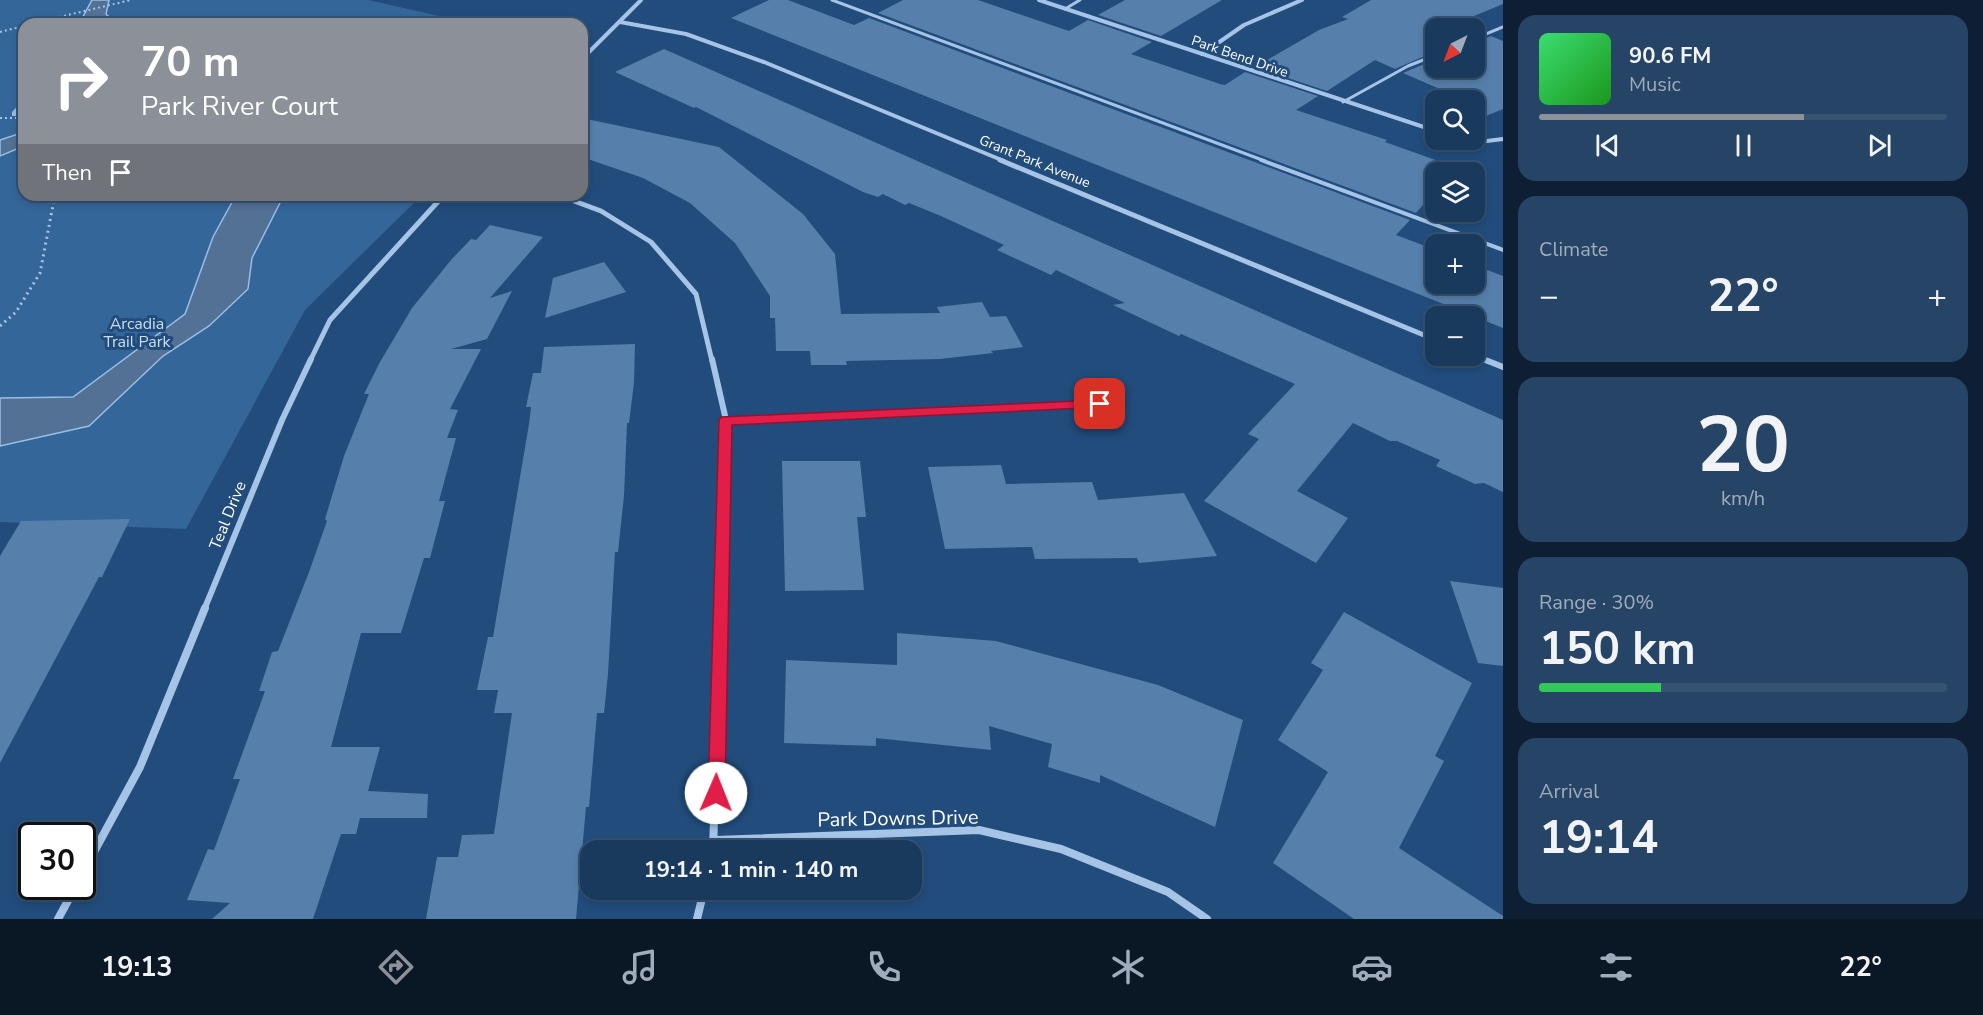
<!DOCTYPE html>
<html lang="en">
<head>
<meta charset="utf-8">
<style>
	body { margin:0; font-family:"Nunito Sans",sans-serif; background:#264466; color:#f1f3f6; height:100vh; display:flex; flex-direction:column; font-size:22px; white-space:nowrap }
	* { box-sizing:border-box; margin:0 }
	p { font-size:20px; color:#9facbc }
	.icon { flex:none; width:33px; height:33px; fill:none; stroke:currentColor; stroke-width:2; stroke-linecap:round; stroke-linejoin:round }
	.map { position:relative; flex:1; overflow:hidden }
	.panel { display:flex; flex-direction:column; gap:15px; padding:15px; background:#0e1f33; width:480px }
	.panel>* { flex:none }
	.top-card { position:absolute; left:18px; top:18px; width:570px; height:183px; border-radius:18px; box-shadow:0 3px 9px #0003,0 0 0 2px #375372; background:#8c9099; color:#fff; overflow:hidden }
	.needle { width:39px; rotate:222deg }
	.tools { position:absolute; left:1425px; top:18px; display:grid; gap:12px }
	.tools a { display:grid; place-items:center; width:60px; height:60px; border-radius:12px; background:#19395d; box-shadow:0 3px 9px #0003,0 0 0 2px #375372; font-size:30px }
	.speed { position:absolute; left:18px; top:822px; display:flex; gap:12px; font-size:30px; font-weight:700; text-align:center }
	.speed>* { display:grid; place-content:center; width:78px; height:78px; border-radius:50%; background:#19395d; box-shadow:0 3px 9px #0003,0 0 0 2px #375372; line-height:1 }
	.speed .limit { border:3px solid #111; border-radius:9px; background:#fff; color:#111 }
	.pin { position:absolute; display:grid; place-items:center; width:51px; height:51px; color:#fff; margin:-26px; border-radius:12px; box-shadow:0 3px 9px #0006 }
	.me { position:absolute; width:66px; margin:-33px; rotate:1deg; stroke-linejoin:round; filter:drop-shadow(0 0 4px #0008) }
	.turn { display:flex; align-items:center; gap:21px; height:126px; padding:0 24px; font-size:27px }
	.turn .icon { width:78px; height:78px; stroke-width:2.5 }
	.turn b { display:block; font-size:42px; line-height:51px }
	.then { display:flex; align-items:center; height:57px; padding:0 24px; background:#0003; gap:12px; font-size:22px }
	.big { font-size:45px; font-weight:700; line-height:1.1 }
	.panel .card { flex:1; display:flex; flex-direction:column; justify-content:center; gap:9px; min-width:0; padding:0 21px; border-radius:18px; background:#264466 }
	.panel .dial { align-items:center; gap:0 }
	.dial b { font-size:78px; line-height:1 }
	.song { display:flex; align-items:center; gap:18px }
	.cover { width:72px; height:72px; border-radius:9px; background:linear-gradient(135deg,hsl(140 70% 55%),hsl(120 70% 35%)) }
	.played { height:6px; border-radius:3px; background:linear-gradient(90deg,#8c9099 65%,#375372 65%) }
	.keys { display:flex; justify-content:space-around; direction:ltr }
	.heat { display:flex; justify-content:space-between; align-items:center; font-size:33px; direction:ltr }
	.charge { height:9px; border-radius:4px; background:linear-gradient(90deg,#34c759 30%,#375372 0) }
	.trip { position:absolute; left:580px; top:840px; width:342px; height:60px; border-radius:18px; background:#19395d; box-shadow:0 3px 9px #0003,0 0 0 2px #375372; font-weight:700; line-height:60px; text-align:center }
	.menu { display:flex; height:96px; justify-content:space-around; align-items:center; background:#0a1725; color:#9facbc }
	.menu .icon { width:42px; height:42px }
	.menu .on { color:#8c9099 }
	.menu b { font-size:27px; color:#f1f3f6 }
	main { display:flex; flex:1; min-height:0 }
	.map>svg:first-child { display:block }
</style>
</head>
<body>
<main>
<div class="map">
<svg width="1503" height="919" viewBox="0 0 1503 919">
	<rect width="100%" height="100%" fill="#214c7c"/>
	<path fill="#34669a" d="M0,0H368L466,22L463,24H24V195H422L305,310L186,529L0,522Z"/>
	<path fill="#527195" stroke="#98bfe7" stroke-width="1.5" d="M92,0H109L106,14L116,24H79Z
		M24,132V146L0,156V140Z
		M236,195H284L252,258L248,289L209,326L163,356L89,426L0,446V398L73,397L185,314L213,237Z"/>
	<g fill="none" stroke-linecap="round" stroke-linejoin="round">
		<path fill="#98bfe7" fill-rule="evenodd" d="M21,102H24V108L18,116H12V112Z"/>
	</g>
	<path fill="#567fab" d="M769,0H788L854,25L869,18L1410,220L1396,235L1436,250V284H1474V265L1503,276V328L731,18Z
		M903,0H978L1069,31L1088,20L1152,42L1131,54L1220,84L1225,85L1245,72L1318,96L1296,110L1387,140L1385,142L1455,167L1450,172H1436V190L1416,213L878,13Z
		M1125,0H1222L1161,36L1098,15Z
		M1371,0H1503V4L1457,23L1471,28H1436V51L1395,69L1375,60L1327,91L1255,67L1319,30L1348,19L1342,17Z
		M1491,36L1503,41V109L1474,121V100H1465L1403,73L1436,59V68H1474V43Z
		M664,49L1503,420V492L1484,483L1475,484L1436,466L1440,460L1397,441H1390L1353,423L1297,491L1348,518L1316,563L1204,501L1259,439L1248,434L1295,384L1181,334L1179,336L1113,305L1125,303L1056,270L1051,275L997,250L1004,245L941,216L909,203L905,205L883,194L878,197L863,192L696,107L694,108L615,72Z
		M582,118L719,147L803,214L835,254L841,314L940,313L937,307L982,302L990,317L1006,316L1023,347L991,351L993,353L940,359L846,361L847,365H811L810,351H776L775,318H770V296L735,243L690,203L643,178L582,157Z
		M490,225L543,237L490,298L512,291L487,339L451,349H481L450,409L458,410L447,438H456L439,501H445L430,558H424L401,633H361L331,747H380L368,791L428,794L427,818H360L356,834H341L313,919H212L230,903L187,900L208,849L214,850L240,779H233L265,691H259L272,652L278,651L309,572L327,521L325,519L344,456L369,394H364L380,362L412,308L451,260L471,239L476,240Z
		M604,262L626,292L545,318L553,278Z
		M635,344L634,383L629,423H627L624,496L618,552H615L608,674L604,713H597L589,807H586L576,919H426L437,857H458L462,835L494,834L512,713H494L498,690H477L488,637H493L529,424L531,407H526L533,373H541L544,347Z
		M782,461H860L866,517H857L864,590L785,591Z
		M1001,465L1006,484L1092,482L1098,500L1184,493L1217,556L1139,563L1137,558L1035,559L1032,547L945,549L928,467Z
		M130,519L102,577H99L0,763V556L21,521Z
		M1450,581L1503,588V666L1478,663Z
		M1344,612L1472,683L1435,756L1444,761L1399,848L1503,916V919H1354L1273,863L1328,772L1278,740L1323,670L1311,663Z
		M897,633L996,641L1158,685L1243,720L1215,827L1100,775V783L1048,767L1052,744L989,726L991,750L876,738V746L784,743L786,660L897,665Z"/>
	<g fill="none" stroke-linecap="round" stroke-linejoin="round">
		<path stroke="#a5c4e6" stroke-width="2" stroke-dasharray="2 3" stroke-linecap="butt" d="M30,24L131,0
			M0,32L24,26
			M0,118H24"/>
		<path stroke="#a5c4e6" stroke-width="3" stroke-dasharray="2 4" stroke-linecap="butt" d="M0,326L16,312L40,273L55,195"/>
		<path stroke="#a5c4e6" stroke-width="3" d="M832,0L1265,161
			M1065,9L1080,0
			M1474,39L1503,27
			M1343,102L1408,66L1436,55"/>
		<path stroke="#a5c4e6" stroke-width="4" d="M1261,160L1503,250"/>
		<path stroke="#a5c4e6" stroke-width="4" d="M1039,0L1436,131
			M620,22L686,34L764,62L1004,161
			M1202,54L1244,25L1302,0
			M582,59L641,0
			M1474,138L1487,141L1503,139"/>
		<path stroke="#a5c4e6" stroke-width="5" d="M1000,160L1436,340
			M558,195L601,211L651,242L696,294L712,361
			M1474,356L1487,361
			M310,361L330,320L444,195"/>
		<path stroke="#a5c4e6" stroke-width="6" d="M712,359L726,420L721,610
			M1483,359L1503,367
			M726,420L1100,404
			M204,610L282,420L311,359"/>
		<path stroke="#a5c4e6" stroke-width="8" d="M715,840L979,830L1061,849L1168,892L1207,919
			M713,850L721,608
			M82,874L140,767L205,608
			M58,919L76,886
			M697,919L704,890"/>
	</g>
	<path fill="#e11d48" stroke="#92132f" stroke-width="1.5" d="M1100,400L1105,401L1106,404L1105,407L732,425L725,793L723,799L716,801L710,799L708,793L719,420L721,417Z"/>
	<g text-anchor="middle" stroke-width="6" stroke-linejoin="round" paint-order="stroke">
		<g font-size="14" fill="#fff" stroke="#214c7c">
			<text transform="translate(1240 56) rotate(19)" y="5">Park Bend Drive</text>
			<text transform="translate(1035 161) rotate(22)" y="5">Grant Park Avenue</text>
		</g>
		<g font-size="16" fill="#c8def5" stroke="#214c7c">
			<text x="137" y="329">Arcadia<tspan x="137" dy="18">Trail Park</tspan></text>
		</g>
		<g font-size="16" fill="#fff" stroke="#214c7c">
			<text transform="translate(227 515) rotate(-68)" y="6">Teal Drive</text>
		</g>
		<g font-size="20" fill="#fff" stroke="#214c7c">
			<text transform="translate(898 818) rotate(-1)" y="7">Park Downs Drive</text>
		</g>
	</g>
</svg>
<div class="tools">
<a><svg class="needle" viewBox="-14 -14 28 28"><path d="M0-13l5 13h-10z" fill="#e53935"/><path d="M0 13l5-13h-10z" fill="#9facbc"/></svg></a>
<a><svg class="icon" aria-label="search" viewBox="0 0 24 24"><circle cx="10" cy="10" r="6"/><path d="M15 15l6 6"/></svg></a>
<a><svg class="icon" aria-label="layers" viewBox="0 0 24 24"><path d="M12 4l9 5-9 5-9-5zM3 14l9 5 9-5"/></svg></a>
<a>+</a>
<a>−</a>
</div>
<div class="speed"><div class="limit">30</div></div>
<div class="pin" style="left:1100px;top:404px;background:#d93025"><svg class="icon" aria-label="arrive" viewBox="0 0 24 24"><path d="M6 21V4h12l-3 4 3 4H6"/></svg></div>
<svg class="me" style="left:716px;top:793px" viewBox="-20 -20 40 40"><circle r="19" fill="#fff"/><path d="M0-13L10 11 0 6-10 11z" fill="#e11d48"/></svg>
<div class="trip">19:14 · 1 min · 140 m</div>
<div class="top-card">
<div class="turn"><svg class="icon" aria-label="right" viewBox="0 0 24 24"><path d="M7 20v-9h11M14 6l5 5-5 5"/></svg><div><b>70 m</b>Park River Court</div></div>
<div class="then">Then<svg class="icon" aria-label="arrive" viewBox="0 0 24 24"><path d="M6 21V4h12l-3 4 3 4H6"/></svg></div>
</div>
</div>
<section class="panel">
<div class="card">
<div class="song"><i class="cover"></i><div><b>90.6 FM</b><p>Music</p></div></div>
<div class="played"></div>
<div class="keys"><svg class="icon" aria-label="previous" viewBox="0 0 24 24"><path d="M18 5L8 12l10 7zM5 5v14"/></svg><svg class="icon" aria-label="pause" viewBox="0 0 24 24"><path d="M8 5v14M16 5v14"/></svg><svg class="icon" aria-label="next" viewBox="0 0 24 24"><path d="M6 5l10 7-10 7zM19 5v14"/></svg></div>
</div>
<div class="card"><p>Climate</p>
<div class="heat"><a>−</a><b class="big">22°</b><a>+</a></div>
</div>
<div class="card dial"><b>20</b><p>km/h</p></div>
<div class="card"><p>Range · 30%</p><b class="big">150 km</b><div class="charge"></div></div>
<div class="card"><p>Arrival</p><b class="big">19:14</b></div>
</section>
</main>
<nav class="menu">
<b>19:13</b>
<svg class="icon on" aria-label="directions" viewBox="0 0 24 24"><path d="M12 3l9 9-9 9-9-9zM9 14v-3h6M13 9l2 2-2 2"/></svg>
<svg class="icon" aria-label="music" viewBox="0 0 24 24"><path d="M9 18V5l10-2v13"/><circle cx="6" cy="18" r="3"/><circle cx="16" cy="16" r="3"/></svg>
<svg class="icon" aria-label="phone" viewBox="0 0 24 24"><path d="M5 4h4l2 5-3 2q2 4 5 5l2-3 5 2v4C11 20 4 13 5 4z"/></svg>
<svg class="icon" aria-label="climate" viewBox="0 0 24 24"><path d="M12 3v18M4 7l16 10M4 17L20 7"/></svg>
<svg class="icon" aria-label="car" viewBox="0 0 24 24"><path d="M5 17H2v-5l4-1 3-4h7l3 4 3 1v5h-3M9 17h6M6 11h13"/><circle cx="7" cy="17" r="2"/><circle cx="17" cy="17" r="2"/></svg>
<svg class="icon" aria-label="filters" viewBox="0 0 24 24"><path d="M4 7h16M4 17h16"/><circle cx="9" cy="7" r="2"/><circle cx="15" cy="17" r="2"/></svg>
<b>22°</b>
</nav>
</body>
</html>
